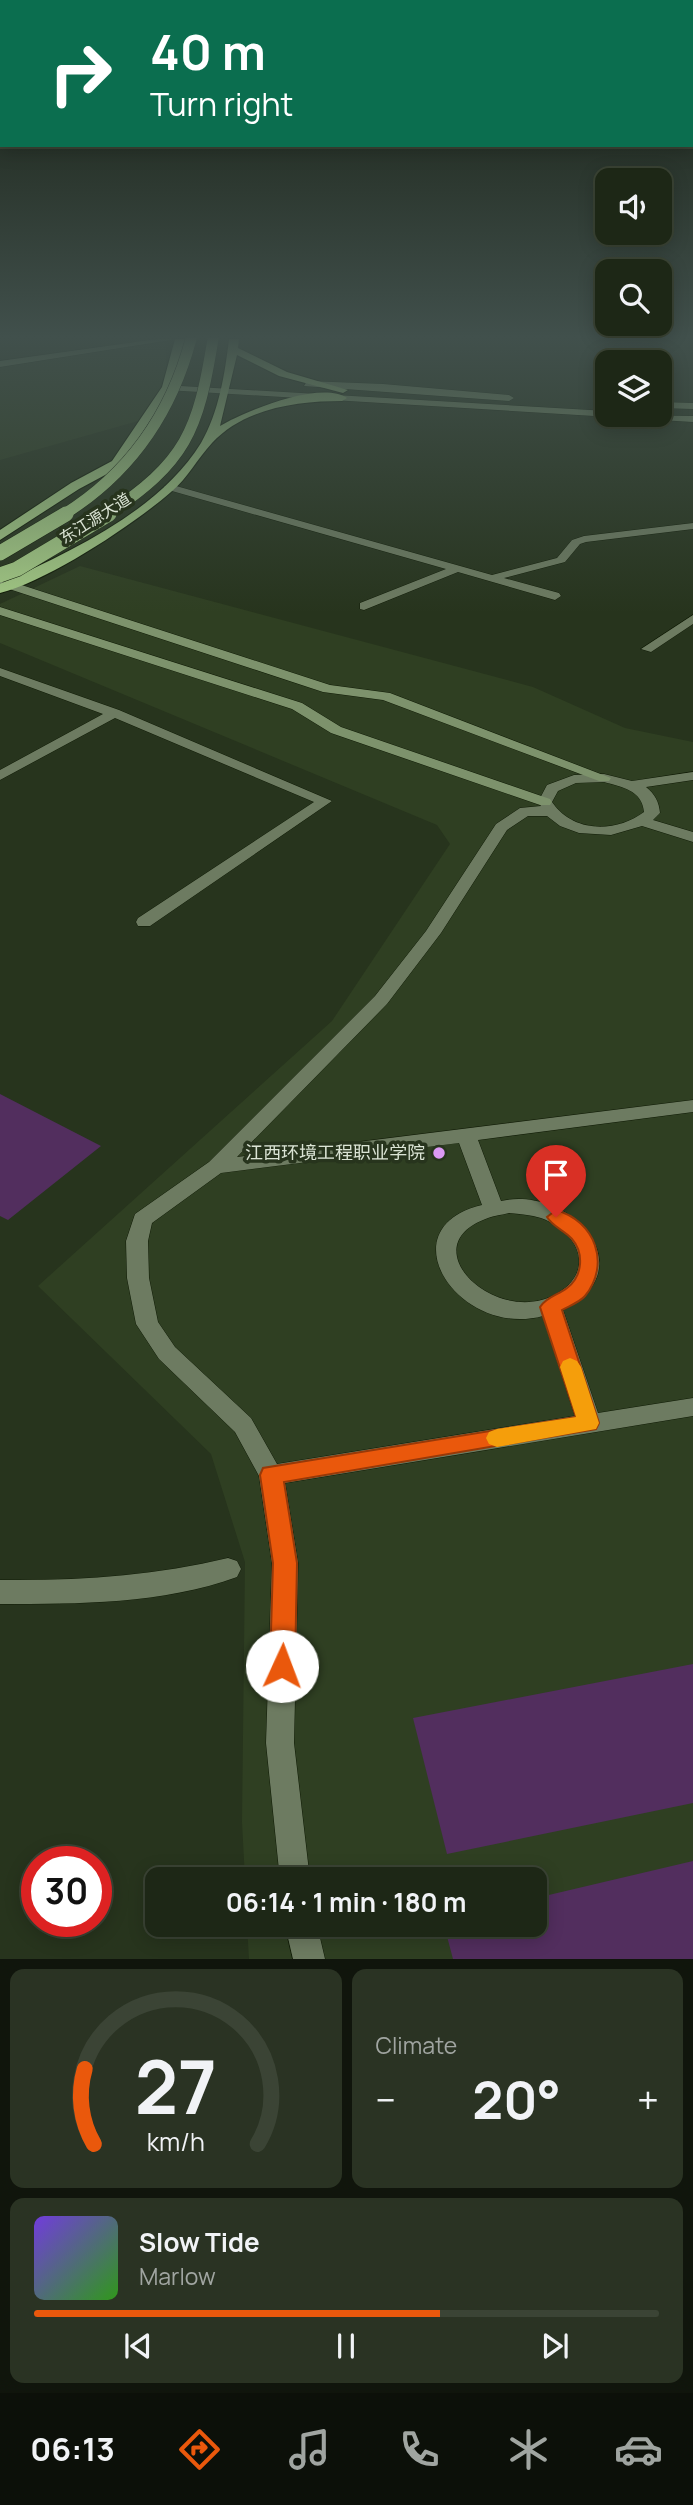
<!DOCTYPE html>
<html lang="en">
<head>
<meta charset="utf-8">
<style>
	body { margin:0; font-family:Manrope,"Noto Sans SC",sans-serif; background:#2a3323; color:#f1f3f6; height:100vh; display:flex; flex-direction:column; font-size:26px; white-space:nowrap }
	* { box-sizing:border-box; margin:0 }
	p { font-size:23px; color:#a0a5a1 }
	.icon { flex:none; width:38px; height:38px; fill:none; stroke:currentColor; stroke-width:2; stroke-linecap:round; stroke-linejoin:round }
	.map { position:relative; height:1959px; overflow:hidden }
	.panel { display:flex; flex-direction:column; gap:10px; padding:10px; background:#10150c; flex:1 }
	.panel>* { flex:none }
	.top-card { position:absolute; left:0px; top:0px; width:693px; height:147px; box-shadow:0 4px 18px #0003,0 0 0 2px #3b4435; background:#0b6e4f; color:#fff; overflow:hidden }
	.tools { position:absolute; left:595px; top:168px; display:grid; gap:14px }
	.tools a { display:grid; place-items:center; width:77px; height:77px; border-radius:14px; background:#1d2716; box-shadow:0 4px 18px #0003,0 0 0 2px #3b4435; font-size:35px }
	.speed { position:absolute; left:21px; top:1846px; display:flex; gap:14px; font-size:35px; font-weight:700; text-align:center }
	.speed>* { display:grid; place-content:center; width:91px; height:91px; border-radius:50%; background:#1d2716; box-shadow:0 4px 18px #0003,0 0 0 2px #3b4435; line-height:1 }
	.speed .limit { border:10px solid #d22; background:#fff; color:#111 }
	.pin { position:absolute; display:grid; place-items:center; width:60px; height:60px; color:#fff; margin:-72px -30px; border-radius:50% 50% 50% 0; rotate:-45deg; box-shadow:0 0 7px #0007 }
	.pin .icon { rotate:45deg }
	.me { position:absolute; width:77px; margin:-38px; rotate:2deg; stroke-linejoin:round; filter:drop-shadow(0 0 5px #0008) }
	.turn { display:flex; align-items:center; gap:24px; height:147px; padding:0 35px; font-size:32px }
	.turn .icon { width:91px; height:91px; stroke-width:2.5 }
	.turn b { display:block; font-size:49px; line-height:60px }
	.big { font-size:52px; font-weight:700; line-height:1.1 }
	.panel .card { flex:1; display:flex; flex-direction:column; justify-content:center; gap:10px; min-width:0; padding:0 24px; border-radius:14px; background:#2a3323 }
	.panel .dial { align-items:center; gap:0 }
	.dial svg { height:182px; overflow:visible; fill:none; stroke:#3b4435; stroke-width:7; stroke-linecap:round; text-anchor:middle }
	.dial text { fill:#f1f3f6; stroke:none }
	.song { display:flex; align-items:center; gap:21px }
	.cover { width:84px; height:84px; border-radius:10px; background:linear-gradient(135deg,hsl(260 70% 55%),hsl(110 70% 35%)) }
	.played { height:7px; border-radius:4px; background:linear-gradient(90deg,#ea580c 65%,#3b4435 65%) }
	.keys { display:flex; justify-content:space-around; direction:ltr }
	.heat { display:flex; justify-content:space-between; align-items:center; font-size:38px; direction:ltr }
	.panel .tiles { flex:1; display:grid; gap:10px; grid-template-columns:1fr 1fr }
	.card:last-child { grid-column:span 2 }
	.trip { position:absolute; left:145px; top:1867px; width:402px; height:70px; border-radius:14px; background:#1d2716; box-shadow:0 4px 18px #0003,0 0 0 2px #3b4435; font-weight:700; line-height:70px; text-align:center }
	.tab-bar { display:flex; height:112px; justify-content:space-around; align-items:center; background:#0c1009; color:#a0a5a1 }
	.tab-bar .icon { width:49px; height:49px }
	.tab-bar .current { color:#ea580c }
	.tab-bar b { font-size:32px; color:#f1f3f6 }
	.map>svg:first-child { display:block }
</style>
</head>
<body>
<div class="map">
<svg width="693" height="1959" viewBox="0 0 693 1959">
	<rect width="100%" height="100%" fill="#27341d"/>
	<path fill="#2f3f22" d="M166,342V368L174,374L156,416L0,460V366Z
		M80,566L533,687L625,728L693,742V1959H249L247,1925H536V1880L245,1879L242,1822L245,1562L211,1454L38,1286L332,1021L450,844L437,825L0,643V604Z"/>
	<path fill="#522e5e" d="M0,1094L101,1146L8,1220L0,1216Z
		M693,1664V1803L447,1854L413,1718Z
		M693,1861V1959H453L444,1925H536V1898Z"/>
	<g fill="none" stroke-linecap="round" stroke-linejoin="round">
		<defs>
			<path id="street" d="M169,484L492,575L557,558L572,540L584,536L693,523V529L586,542L580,544L565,562L504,578L559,593L561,596L555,600L458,572L364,610L360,609V603L446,569L165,489L164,487Z
				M693,615V624L651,652L641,649Z
				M0,668L119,710L332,801L150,926H138L136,922L138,918L314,802L115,718L0,780V770L103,714L0,676Z
				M693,772V780L646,787C655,794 659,802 660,813L653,820L693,832V842L642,826L611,835L579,833L560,826L547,816H528L507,830L441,933L387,1004L237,1157L693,1100V1112L478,1140L501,1201C568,1185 647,1267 563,1310L598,1413L693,1398V1416L285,1483L298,1563L294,1743L310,1880H280L266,1743L272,1563L259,1476L235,1432L159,1359L136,1324L127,1278L126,1241L135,1214L209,1162L375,996L426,931L496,824L520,808L541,806L538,802L547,785L574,775L604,774L632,781ZM604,782C622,787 642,790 644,812C616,833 573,833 552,802L558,791L576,783ZM459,1143L482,1205C385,1228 459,1339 543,1316L575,1416L277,1464L251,1418L175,1347L158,1322L149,1278L148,1241L152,1223L221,1173ZM509,1213C520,1214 531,1215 541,1218C577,1231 597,1269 558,1293C499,1329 412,1249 483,1220C491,1216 501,1215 509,1213Z
				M228,1558L237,1561L241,1569L237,1577C163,1604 78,1604 0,1604V1580C77,1581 153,1576 228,1558Z
				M285,1925H317L325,1959H293Z"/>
			<path id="secondary" d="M157,339H177L0,367V361Z
				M307,381L383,384L509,395L514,398L509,401L304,386Z
				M164,385L607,411V415L693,416V422L167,390Z
				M660,402L693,403V409L660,408Z
				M0,578L330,685L390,693L611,778L609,781H599L383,700L323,692L0,586Z
				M0,607L302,703L341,727L550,799L552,802L550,805H540L331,733L292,709L0,615Z"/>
			<path id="highway" d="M175,339H185L172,387L120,467L79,489L0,540V530L71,483L112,461L162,387Z
				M229,339H239L238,348L287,372L348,390L343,393L279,376L237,355L220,426C245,411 321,380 347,398L342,401C298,401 244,408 212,443C197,459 188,478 171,492C133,525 48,581 0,593V584C71,551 158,512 201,443C219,412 225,373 229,339Z"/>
		</defs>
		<use href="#street" stroke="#101b06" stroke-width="1"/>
		<use href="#secondary" stroke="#101b06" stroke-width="1"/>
		<use href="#highway" stroke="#101b06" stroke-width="2"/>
		<use href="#street" fill="#6d7b61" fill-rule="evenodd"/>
		<use href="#secondary" fill="#7d926c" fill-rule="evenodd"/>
		<use href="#highway" fill="#a3c984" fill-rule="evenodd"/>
		<defs>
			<path id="highway-bridge-far1" d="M63,515C129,474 171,414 191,339
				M106,515C186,462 198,432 213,339"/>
			<path id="highway-bridge" d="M0,553L66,514
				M0,575L17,569L109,514"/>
		</defs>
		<use href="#highway-bridge-far1" stroke="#101b06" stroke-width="12" stroke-linecap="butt"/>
		<use href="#highway-bridge" stroke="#101b06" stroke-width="16" stroke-linecap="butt"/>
		<use href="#highway-bridge-far1" stroke="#a3c984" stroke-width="11"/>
		<use href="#highway-bridge" stroke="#a3c984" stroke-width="15"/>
	</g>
	<linearGradient id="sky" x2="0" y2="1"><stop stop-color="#151d10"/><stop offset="0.55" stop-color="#41504c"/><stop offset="1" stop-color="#41504c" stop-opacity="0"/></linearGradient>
	<rect width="693" height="613" fill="url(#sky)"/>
	<path fill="#ea580c" stroke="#983908" stroke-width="2" d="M556,1210C595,1221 611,1264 585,1296C580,1302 569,1306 562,1310L599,1423L596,1429L284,1482L297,1563L295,1666L291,1674L282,1678L273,1674L270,1666L273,1563L260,1475L263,1468L576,1417L540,1307C546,1297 558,1295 567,1288C583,1276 584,1253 572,1239C564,1230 553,1227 547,1217Z"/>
	<path fill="#f59e0b" d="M570,1358L577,1361L581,1367L599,1423L596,1429L497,1447L489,1444L486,1438L489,1432L497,1429L576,1417L560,1367L563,1361Z"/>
	<circle fill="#dc99f4" stroke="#27341d" stroke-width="2.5" cx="439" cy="1153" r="7"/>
	<g text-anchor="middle" stroke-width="7" stroke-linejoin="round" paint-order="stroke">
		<g font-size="16" fill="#dbe4d5" stroke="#27341d">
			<text transform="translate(95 518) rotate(-32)" y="6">东江源大道</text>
		</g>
		<g font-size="18" fill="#dbe4d5" stroke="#27341d" text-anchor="end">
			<text x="425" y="1159">江西环境工程职业学院</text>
		</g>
	</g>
</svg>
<div class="tools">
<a><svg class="icon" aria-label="sound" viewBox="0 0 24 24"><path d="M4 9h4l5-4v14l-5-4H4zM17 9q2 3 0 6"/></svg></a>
<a><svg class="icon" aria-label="search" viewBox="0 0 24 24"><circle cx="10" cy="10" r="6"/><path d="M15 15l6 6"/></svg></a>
<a><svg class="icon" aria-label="layers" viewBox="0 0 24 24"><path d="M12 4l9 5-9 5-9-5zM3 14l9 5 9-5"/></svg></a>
</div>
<div class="speed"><div class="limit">30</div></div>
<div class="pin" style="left:556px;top:1217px;background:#d93025"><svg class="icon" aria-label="arrive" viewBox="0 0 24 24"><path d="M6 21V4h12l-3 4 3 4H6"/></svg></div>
<svg class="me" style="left:282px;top:1666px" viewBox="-20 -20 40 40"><circle r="19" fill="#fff"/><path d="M0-13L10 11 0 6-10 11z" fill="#ea580c"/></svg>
<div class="trip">06:14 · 1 min · 180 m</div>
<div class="top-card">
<div class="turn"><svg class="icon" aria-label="right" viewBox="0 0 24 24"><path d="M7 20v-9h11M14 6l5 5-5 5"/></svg><div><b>40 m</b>Turn right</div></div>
</div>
</div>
<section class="panel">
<div class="tiles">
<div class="card dial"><svg viewBox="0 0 100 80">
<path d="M14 69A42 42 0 1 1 86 69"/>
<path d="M14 69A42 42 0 0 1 10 36" stroke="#ea580c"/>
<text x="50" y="56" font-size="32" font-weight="700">27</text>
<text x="50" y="72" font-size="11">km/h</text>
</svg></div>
<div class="card"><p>Climate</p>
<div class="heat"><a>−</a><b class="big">20°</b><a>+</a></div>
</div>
<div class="card">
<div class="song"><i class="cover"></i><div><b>Slow Tide</b><p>Marlow</p></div></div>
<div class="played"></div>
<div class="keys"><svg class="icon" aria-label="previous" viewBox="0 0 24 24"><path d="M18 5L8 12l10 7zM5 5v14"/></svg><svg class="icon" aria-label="pause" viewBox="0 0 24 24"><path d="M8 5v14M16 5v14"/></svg><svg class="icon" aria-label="next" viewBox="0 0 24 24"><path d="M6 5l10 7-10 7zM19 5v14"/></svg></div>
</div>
</div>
</section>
<nav class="tab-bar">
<b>06:13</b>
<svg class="icon current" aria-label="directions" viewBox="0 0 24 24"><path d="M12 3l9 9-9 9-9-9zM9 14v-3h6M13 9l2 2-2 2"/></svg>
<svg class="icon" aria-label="music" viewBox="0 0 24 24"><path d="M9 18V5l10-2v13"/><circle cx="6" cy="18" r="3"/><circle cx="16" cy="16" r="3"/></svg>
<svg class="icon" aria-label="phone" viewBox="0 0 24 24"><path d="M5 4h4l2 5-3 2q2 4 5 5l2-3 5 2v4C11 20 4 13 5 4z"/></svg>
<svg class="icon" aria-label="climate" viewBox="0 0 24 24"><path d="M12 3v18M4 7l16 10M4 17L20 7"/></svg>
<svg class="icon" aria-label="car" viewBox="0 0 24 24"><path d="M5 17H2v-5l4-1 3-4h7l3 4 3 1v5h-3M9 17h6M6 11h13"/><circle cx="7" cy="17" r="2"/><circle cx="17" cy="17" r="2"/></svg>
</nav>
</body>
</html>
